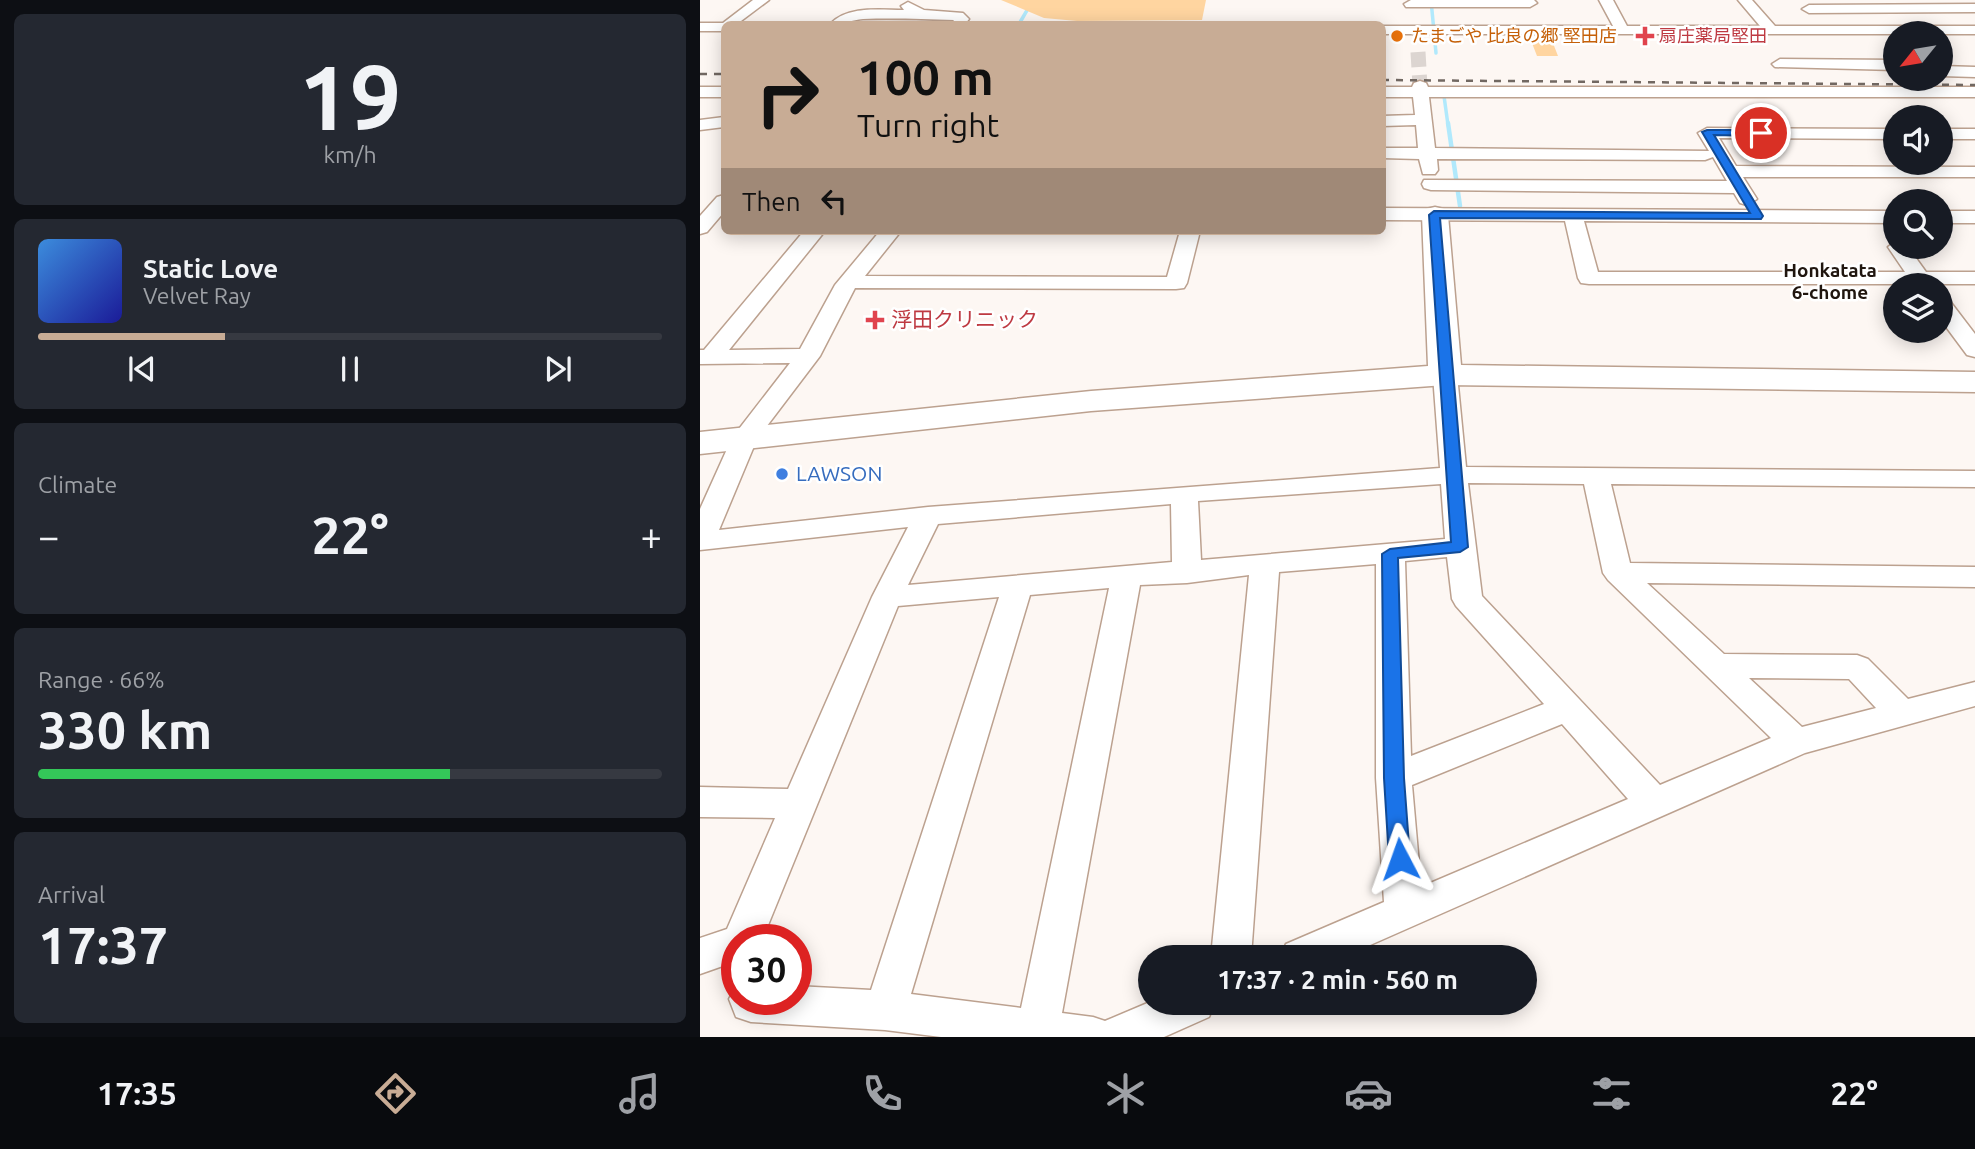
<!DOCTYPE html>
<html lang="en">
<head>
<meta charset="utf-8">
<style>
	body { margin:0; font-family:Ubuntu,"Noto Sans JP",sans-serif; background:#242831; color:#f1f3f6; height:100vh; display:flex; flex-direction:column; font-size:26px; white-space:nowrap }
	* { box-sizing:border-box; margin:0 }
	p { font-size:23px; color:#9ea1a6 }
	.icon { flex:none; width:38px; height:38px; fill:none; stroke:currentColor; stroke-width:2; stroke-linecap:round; stroke-linejoin:round }
	.map { position:relative; flex:1; overflow:hidden }
	.sheet { display:flex; flex-direction:column; gap:14px; padding:14px; background:#0d0f14; width:700px }
	.sheet>* { flex:none }
	.top-card { position:absolute; left:21px; top:21px; width:665px; height:214px; border-radius:10px; box-shadow:0 4px 18px #0003; background:#c8ac95; color:#111; overflow:hidden }
	.needle { width:46px; rotate:240deg }
	.fabs { position:absolute; left:1183px; top:21px; display:grid; gap:14px }
	.fabs a { display:grid; place-items:center; width:70px; height:70px; border-radius:50%; background:#171b24; box-shadow:0 4px 18px #0003; font-size:35px }
	.speed { position:absolute; left:21px; top:924px; display:flex; gap:14px; font-size:35px; font-weight:700; text-align:center }
	.speed>* { display:grid; place-content:center; width:91px; height:91px; border-radius:50%; background:#171b24; box-shadow:0 4px 18px #0003; line-height:1 }
	.speed .limit { border:10px solid #d22; background:#fff; color:#111 }
	.pin { position:absolute; display:grid; place-items:center; width:60px; height:60px; color:#fff; margin:-30px; border:4px solid #fff; border-radius:50%; box-shadow:0 2px 7px #0007 }
	.me { position:absolute; width:77px; margin:-38px; rotate:356deg; stroke-linejoin:round; filter:drop-shadow(0 0 5px #0008) }
	.turn { display:flex; align-items:center; gap:24px; height:147px; padding:0 21px; font-size:32px }
	.turn .icon { width:91px; height:91px; stroke-width:2.5 }
	.turn b { display:block; font-size:49px; line-height:60px }
	.then { display:flex; align-items:center; height:66px; padding:0 21px; background:#0003; gap:14px; font-size:26px }
	.big { font-size:52px; font-weight:600; line-height:1.1 }
	.sheet .widget { flex:1; display:flex; flex-direction:column; justify-content:center; gap:10px; min-width:0; padding:0 24px; border-radius:10px; background:#242831 }
	.sheet .dial { align-items:center; gap:0 }
	.dial b { font-size:91px; line-height:1 }
	.song { display:flex; align-items:center; gap:21px }
	.cover { width:84px; height:84px; border-radius:10px; background:linear-gradient(135deg,hsl(210 70% 55%),hsl(240 70% 35%)) }
	.played { height:7px; border-radius:4px; background:linear-gradient(90deg,#c8ac95 30%,#363941 30%) }
	.keys { display:flex; justify-content:space-around; direction:ltr }
	.heat { display:flex; justify-content:space-between; align-items:center; font-size:38px; direction:ltr }
	.charge { height:10px; border-radius:5px; background:linear-gradient(90deg,#34c759 66%,#363941 0) }
	.trip { position:absolute; left:438px; top:945px; width:399px; height:70px; border-radius:35px; background:#171b24; box-shadow:0 4px 18px #0003; font-weight:600; line-height:70px; text-align:center }
	.tabs { display:flex; height:112px; justify-content:space-around; align-items:center; background:#090b0e; color:#9ea1a6 }
	.tabs .icon { width:49px; height:49px }
	.tabs .current { color:#c8ac95 }
	.tabs b { font-size:32px; color:#f1f3f6 }
	main { display:flex; flex:1; min-height:0 }
	.map>svg:first-child { display:block }
</style>
</head>
<body>
<main>
<section class="sheet">
<div class="widget dial"><b>19</b><p>km/h</p></div>
<div class="widget">
<div class="song"><i class="cover"></i><div><b>Static Love</b><p>Velvet Ray</p></div></div>
<div class="played"></div>
<div class="keys"><svg class="icon" aria-label="previous" viewBox="0 0 24 24"><path d="M18 5L8 12l10 7zM5 5v14"/></svg><svg class="icon" aria-label="pause" viewBox="0 0 24 24"><path d="M8 5v14M16 5v14"/></svg><svg class="icon" aria-label="next" viewBox="0 0 24 24"><path d="M6 5l10 7-10 7zM19 5v14"/></svg></div>
</div>
<div class="widget"><p>Climate</p>
<div class="heat"><a>−</a><b class="big">22°</b><a>+</a></div>
</div>
<div class="widget"><p>Range · 66%</p><b class="big">330 km</b><div class="charge"></div></div>
<div class="widget"><p>Arrival</p><b class="big">17:37</b></div>
</section>
<div class="map">
<svg width="1275" height="1037" viewBox="0 0 1275 1037">
	<rect width="100%" height="100%" fill="#fdf7f3"/>
	<g fill="none" stroke-linecap="round" stroke-linejoin="round">
		<path stroke="#b1e9fc" stroke-width="3.5" d="M731,0L736,53
			M319,24L333,0
			M744,96L748,125"/>
		<path stroke="#b1e9fc" stroke-width="4.5" d="M748,123L760,206"/>
	</g>
	<path fill="#ffd5a0" d="M301,0H506L502,20L377,21L344,18Z
		M830,38H851L858,56H837Z"/>
	<g fill="none" stroke-linecap="round" stroke-linejoin="round">
		<path stroke="#dcd5d1" stroke-width="15" stroke-dasharray="15 8" stroke-linecap="butt" d="M718,52L720,86"/>
		<defs>
			<path id="street" d="M53,0H69L37,24H24V31H0V23H23Z
				M711,0H834L837,3L830,7H706L704,4Z
				M899,0H913L927,26H1060L1038,0H1052L1075,26H1275V34H682V26H913Z
				M208,2L224,10L263,13L269,19L265,24H251L254,20C223,19 193,18 163,19C151,20 142,25 130,24C148,5 180,10 204,10L201,6Z
				M1275,4V12L1109,13L1102,9L1109,5Z
				M1080,59L1195,60V70L1075,67L1072,64Z
				M1241,66L1275,67V77L1241,76Z
				M720,81L726,83L728,87H1275V97H729L735,148L1009,151L998,133L1007,128L1195,129V139L1019,138L1036,166L1275,167V177H1043L1057,199L1047,205L1040,203L1034,193L731,190L724,188L722,184L724,180L1027,181L1013,157L1005,160L737,159L738,170L735,174H723L719,159L682,158V148H718L716,125L682,126V116L715,115L713,97H682V87H712L714,83Z
				M0,87H24V97H0Z
				M24,117V127L0,130V120Z
				M1241,129H1275V139H1241Z
				M24,195V212L7,232L0,234V216L17,197Z
				M682,208L1195,211V223L884,221L898,272H1205L1188,247L1195,242V247H1208L1226,272H1275V284H889L881,283L878,278L865,221L682,220Z
				M1241,211H1275V223H1241Z
				M104,231H125L29,350L100,349L135,285L180,231H201L165,276L467,277L480,231H500L487,283L484,288L476,289L155,288L120,356L57,439L19,530L228,507L740,468L733,375L737,370L745,368L753,370L757,375L766,467L1275,471V487L911,484L930,563L1275,567V587L947,583L1024,654L1157,655L1168,659L1208,699L1275,682V706L1105,753L643,957H580L586,944L684,902L676,778V564L579,572L551,957H511L549,575L487,583L440,585L362,1013L393,1017L405,1021L450,1002L515,1003L509,1017L464,1037H241L185,1030L51,1022L36,1017L29,999L37,985V999H96V986L171,990L299,597L198,606L62,940H37V961L0,974V938L27,929L75,818L0,817V787L88,789L172,597L208,527L0,550V509L32,438L90,363L0,364V350H4ZM768,483L884,484L903,573L908,580L1071,738L960,785L782,596ZM741,484L745,539L501,560L498,501ZM471,504L472,562L208,585L238,524ZM747,557L752,599L756,606L844,704L711,756L705,561ZM409,588L321,1008L211,994L330,595ZM1049,678L1149,679L1176,708L1102,727ZM862,724L928,799L721,887L712,785Z
				M1241,298L1249,300L1275,334V357L1267,355L1241,320Z"/>
			<path id="secondary" d="M735,207L744,209L748,215L761,365L1275,372V392L745,385L391,411L0,454V432L391,391L728,366L722,215L726,209Z"/>
		</defs>
		<use href="#street" stroke="#bca18f" stroke-width="3"/>
		<use href="#secondary" stroke="#bca18f" stroke-width="3"/>
		<use href="#street" fill="#fff" fill-rule="evenodd"/>
		<use href="#secondary" fill="#fff" fill-rule="evenodd"/>
		<path stroke="#716862" stroke-width="2.5" stroke-dasharray="7 7" stroke-linecap="butt" d="M0,74H24
			M682,80L1275,85"/>
	</g>
	<path fill="#1a73e8" stroke="#114b97" stroke-width="2" d="M1007,130H1061L1066,133L1061,136L1014,135L1063,216L1061,219L740,218L768,547L760,552L698,558L704,778L710,859L707,865L700,868L692,865L689,859L684,778L682,554L690,549L751,542L729,215L734,211L1050,213L1002,132Z"/>
	<circle fill="#e8710a" stroke="#fff" stroke-width="2.5" cx="697" cy="36" r="7"/>
	<g fill="#e0444e" stroke="#fff" stroke-width="2.5">
		<path d="M941.5 25.5h7v7h7v7h-7v7h-7v-7h-7v-7h7z"/>
		<path d="M171.5 309.5h7v7h7v7h-7v7h-7v-7h-7v-7h7z"/>
	</g>
	<circle fill="#3f7fe0" stroke="#fff" stroke-width="2.5" cx="82" cy="474" r="7"/>
	<g text-anchor="middle" stroke-width="5" stroke-linejoin="round" paint-order="stroke">
		<g font-size="18" fill="#c56008" stroke="#fff" text-anchor="start">
			<text x="711" y="42">たまごや 比良の郷 堅田店</text>
		</g>
		<g font-size="18" fill="#be3a42" stroke="#fff" text-anchor="start">
			<text x="959" y="42">扇庄薬局堅田</text>
		</g>
		<g font-size="19" font-weight="bold" fill="#20160f" stroke="#fff">
			<text x="1130" y="277">Honkatata<tspan x="1130" dy="22">6-chome</tspan></text>
		</g>
		<g font-size="21" fill="#be3a42" stroke="#fff" text-anchor="start">
			<text x="191" y="327">浮田クリニック</text>
		</g>
		<g font-size="21" fill="#366cbe" stroke="#fff" text-anchor="start">
			<text x="96" y="481">LAWSON</text>
		</g>
	</g>
</svg>
<div class="fabs">
<a><svg class="needle" viewBox="-14 -14 28 28"><path d="M0-13l5 13h-10z" fill="#e53935"/><path d="M0 13l5-13h-10z" fill="#9ea1a6"/></svg></a>
<a><svg class="icon" aria-label="sound" viewBox="0 0 24 24"><path d="M4 9h4l5-4v14l-5-4H4zM17 9q2 3 0 6"/></svg></a>
<a><svg class="icon" aria-label="search" viewBox="0 0 24 24"><circle cx="10" cy="10" r="6"/><path d="M15 15l6 6"/></svg></a>
<a><svg class="icon" aria-label="layers" viewBox="0 0 24 24"><path d="M12 4l9 5-9 5-9-5zM3 14l9 5 9-5"/></svg></a>
</div>
<div class="speed"><div class="limit">30</div></div>
<div class="pin" style="left:1061px;top:133px;background:#d93025"><svg class="icon" aria-label="arrive" viewBox="0 0 24 24"><path d="M6 21V4h12l-3 4 3 4H6"/></svg></div>
<svg class="me" style="left:700px;top:859px" viewBox="-20 -20 40 40"><path d="M0-17L14 15 0 8-14 15z" fill="#1a73e8" stroke="#fff" stroke-width="4"/></svg>
<div class="trip">17:37 · 2 min · 560 m</div>
<div class="top-card">
<div class="turn"><svg class="icon" aria-label="right" viewBox="0 0 24 24"><path d="M7 20v-9h11M14 6l5 5-5 5"/></svg><div><b>100 m</b>Turn right</div></div>
<div class="then">Then<svg class="icon" aria-label="left" viewBox="0 0 24 24"><path d="M17 20v-9H6M10 6l-5 5 5 5"/></svg></div>
</div>
</div>
</main>
<nav class="tabs">
<b>17:35</b>
<svg class="icon current" aria-label="directions" viewBox="0 0 24 24"><path d="M12 3l9 9-9 9-9-9zM9 14v-3h6M13 9l2 2-2 2"/></svg>
<svg class="icon" aria-label="music" viewBox="0 0 24 24"><path d="M9 18V5l10-2v13"/><circle cx="6" cy="18" r="3"/><circle cx="16" cy="16" r="3"/></svg>
<svg class="icon" aria-label="phone" viewBox="0 0 24 24"><path d="M5 4h4l2 5-3 2q2 4 5 5l2-3 5 2v4C11 20 4 13 5 4z"/></svg>
<svg class="icon" aria-label="climate" viewBox="0 0 24 24"><path d="M12 3v18M4 7l16 10M4 17L20 7"/></svg>
<svg class="icon" aria-label="car" viewBox="0 0 24 24"><path d="M5 17H2v-5l4-1 3-4h7l3 4 3 1v5h-3M9 17h6M6 11h13"/><circle cx="7" cy="17" r="2"/><circle cx="17" cy="17" r="2"/></svg>
<svg class="icon" aria-label="filters" viewBox="0 0 24 24"><path d="M4 7h16M4 17h16"/><circle cx="9" cy="7" r="2"/><circle cx="15" cy="17" r="2"/></svg>
<b>22°</b>
</nav>
</body>
</html>
